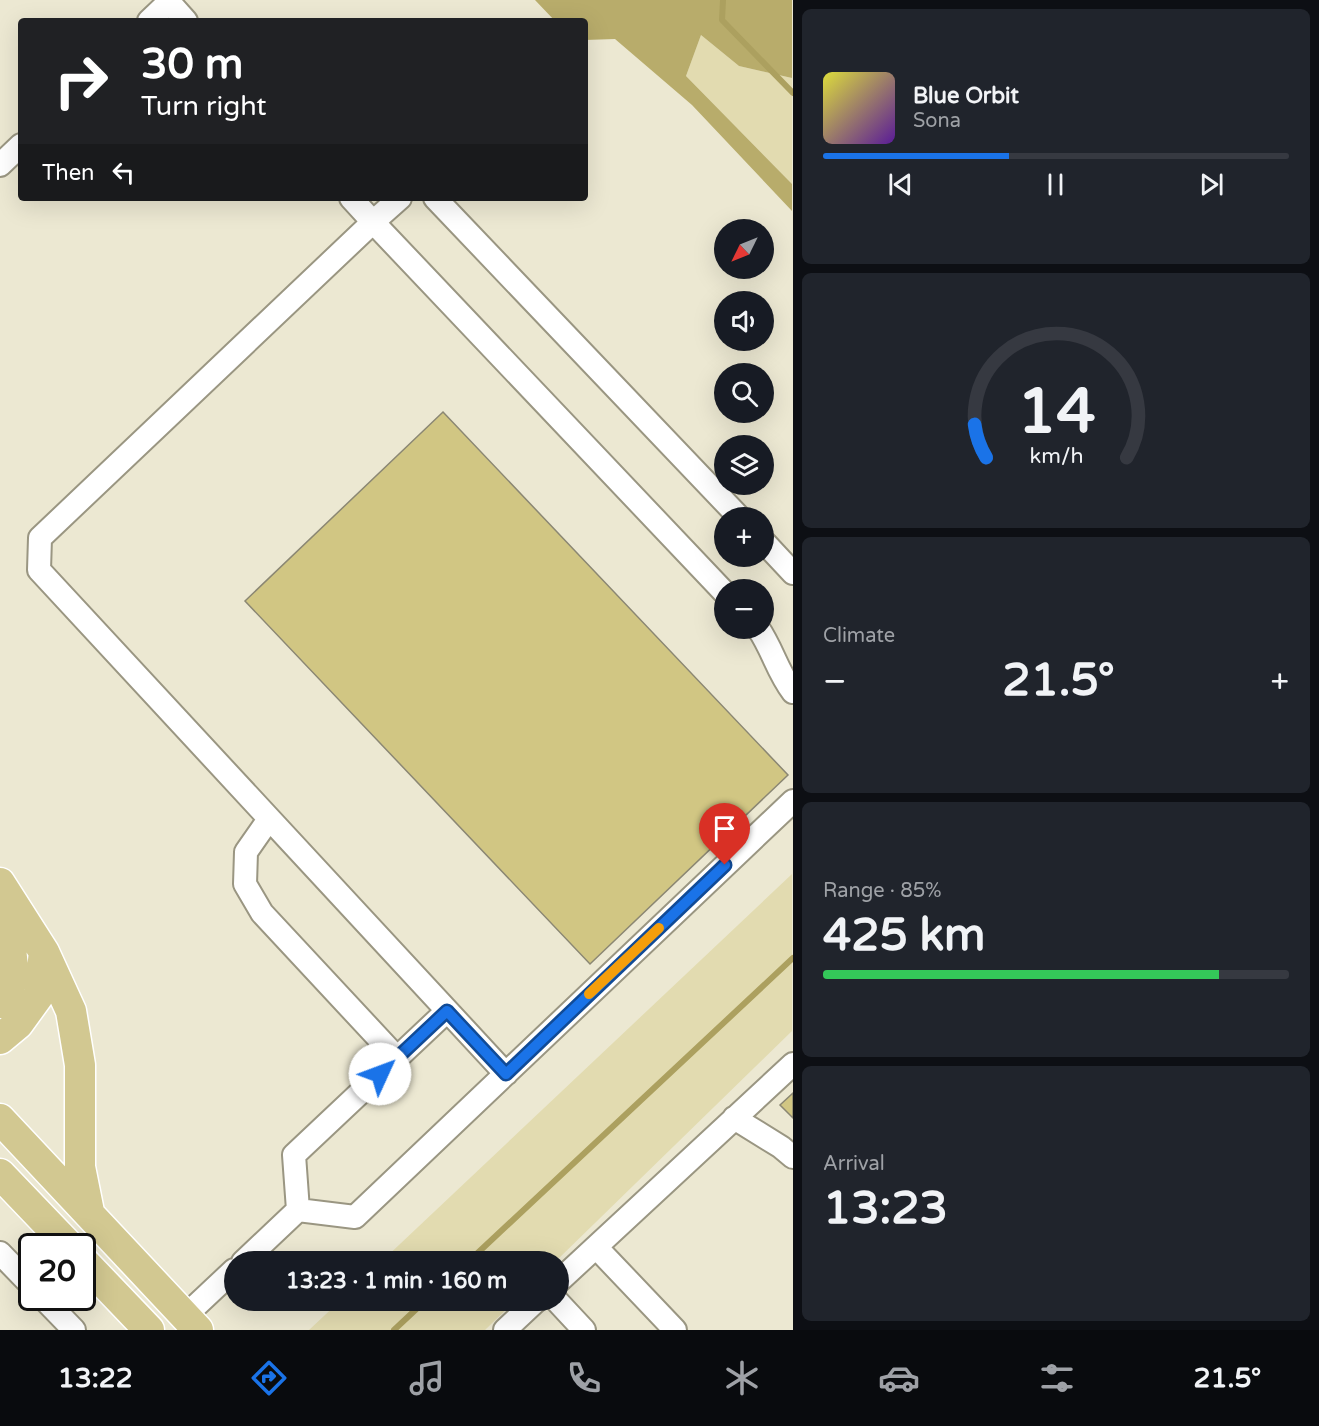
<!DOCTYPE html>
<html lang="en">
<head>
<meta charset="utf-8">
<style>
	body { margin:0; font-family:"Varela Round",sans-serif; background:#20242c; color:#f1f3f6; height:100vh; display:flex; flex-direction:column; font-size:22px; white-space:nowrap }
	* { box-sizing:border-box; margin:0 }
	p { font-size:20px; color:#9ea1a6 }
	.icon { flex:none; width:33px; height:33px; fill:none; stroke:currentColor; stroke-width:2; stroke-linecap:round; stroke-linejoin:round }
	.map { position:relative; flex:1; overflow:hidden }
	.panel { display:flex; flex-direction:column; gap:9px; padding:9px; background:#0d0f14; width:526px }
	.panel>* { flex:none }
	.hud { position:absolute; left:18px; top:18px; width:570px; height:183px; border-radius:6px; box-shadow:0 6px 24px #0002; background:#202124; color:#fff; overflow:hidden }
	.needle { width:39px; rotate:227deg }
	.fabs { position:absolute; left:714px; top:219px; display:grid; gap:12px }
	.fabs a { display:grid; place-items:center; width:60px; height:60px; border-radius:50%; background:#171b24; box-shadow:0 6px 24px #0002; font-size:30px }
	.speed { position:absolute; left:18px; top:1233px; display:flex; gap:12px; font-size:30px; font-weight:700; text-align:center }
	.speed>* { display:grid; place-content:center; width:78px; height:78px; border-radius:50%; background:#171b24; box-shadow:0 6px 24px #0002; line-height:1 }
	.speed .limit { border:3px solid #111; border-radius:9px; background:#fff; color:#111 }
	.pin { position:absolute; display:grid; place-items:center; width:51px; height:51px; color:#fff; margin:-62px -26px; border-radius:50% 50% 50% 0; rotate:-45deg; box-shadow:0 0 6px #0007 }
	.pin .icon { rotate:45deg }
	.me { position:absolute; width:66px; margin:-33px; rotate:47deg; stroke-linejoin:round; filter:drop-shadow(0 0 4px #0008) }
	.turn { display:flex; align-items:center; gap:21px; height:126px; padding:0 24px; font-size:27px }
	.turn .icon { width:78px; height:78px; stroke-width:2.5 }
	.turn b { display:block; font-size:42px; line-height:51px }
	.then { display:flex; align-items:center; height:57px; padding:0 24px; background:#0003; gap:12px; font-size:22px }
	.big { font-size:45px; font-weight:800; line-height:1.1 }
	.panel .card { flex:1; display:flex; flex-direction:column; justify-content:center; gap:9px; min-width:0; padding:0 21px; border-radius:9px; background:#20242c }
	.panel .dial { align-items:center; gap:0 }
	.dial svg { height:156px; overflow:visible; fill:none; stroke:#363941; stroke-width:7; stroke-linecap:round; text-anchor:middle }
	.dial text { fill:#f1f3f6; stroke:none }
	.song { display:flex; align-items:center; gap:18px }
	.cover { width:72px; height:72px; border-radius:9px; background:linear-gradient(135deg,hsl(60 70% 55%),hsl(270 70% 35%)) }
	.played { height:6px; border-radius:3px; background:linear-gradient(90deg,#1a73e8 40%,#363941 40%) }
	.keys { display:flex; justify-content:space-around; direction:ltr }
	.heat { display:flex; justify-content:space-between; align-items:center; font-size:33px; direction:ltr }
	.charge { height:9px; border-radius:4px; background:linear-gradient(90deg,#34c759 85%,#363941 0) }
	.trip { position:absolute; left:224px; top:1251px; width:345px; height:60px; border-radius:30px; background:#171b24; box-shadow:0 6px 24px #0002; font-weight:800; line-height:60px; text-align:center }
	.tab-bar { display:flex; height:96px; justify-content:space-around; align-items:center; background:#090b0e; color:#9ea1a6 }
	.tab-bar .icon { width:42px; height:42px }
	.tab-bar .active { color:#1a73e8 }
	.tab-bar b { font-size:27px; color:#f1f3f6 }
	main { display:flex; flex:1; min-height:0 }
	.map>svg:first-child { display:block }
</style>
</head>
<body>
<main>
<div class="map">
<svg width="793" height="1330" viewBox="0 0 793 1330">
	<rect width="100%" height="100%" fill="#ece8d2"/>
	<path fill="#e2dbb0" d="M701,35L739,66L792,78V184L686,76Z
		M792,874V1031L556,1261H382Z
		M341,1300H515V1301L485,1330H309Z"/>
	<path fill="#b8ac6b" d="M535,0H792V78L739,66L701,35L686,76L792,184V211L692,105L615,39L585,40V21H555Z"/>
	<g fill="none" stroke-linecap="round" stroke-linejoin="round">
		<path stroke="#aca05f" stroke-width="6" d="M723,0L722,20L793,93
			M468,1262L793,958
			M394,1330L426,1300"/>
	</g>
	<path fill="#d1c683" stroke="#8b8773" stroke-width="1.5" d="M443,412L788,775L590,964L245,601Z
		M793,1093V1118L780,1105Z"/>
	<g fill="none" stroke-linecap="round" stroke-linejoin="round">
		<defs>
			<path id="minor" d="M169,2L186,21
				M149,21L171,0
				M0,165L21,145
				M351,198L373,222L400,198
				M435,198L740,518
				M764,542L793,573
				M758,628C773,650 777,671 793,692
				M269,819L246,852L245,884L262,913L397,1058
				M506,1074L39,570L40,538L373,222L724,592
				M734,1118L781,1147L793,1157
				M298,1210L294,1155L447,1011
				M596,1247L675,1330
				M0,1253L32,1286
				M243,1262L298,1210L355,1217L793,801
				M558,1282L793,1064
				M43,1298L74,1330
				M556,1300L584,1330
				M185,1316L234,1270
				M505,1330L537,1300"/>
			<path id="major" d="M0,883L44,952L71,1011L80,1065V1167L89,1212
				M0,924C15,948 19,981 0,1003
				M0,1039L18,1024L39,995L44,952
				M0,1119L198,1330
				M0,1174L69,1246
				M82,1260L149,1330"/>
		</defs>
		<use href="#minor" stroke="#9a9682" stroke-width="26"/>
		<use href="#major" stroke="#fff" stroke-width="33"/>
		<use href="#minor" stroke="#fff" stroke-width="22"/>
		<use href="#major" stroke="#d2c891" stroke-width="30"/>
	</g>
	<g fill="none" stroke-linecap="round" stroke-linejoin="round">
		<defs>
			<path id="route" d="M380,1074L447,1011L506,1074L725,865"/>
		</defs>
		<use href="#route" stroke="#114b97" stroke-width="15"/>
		<use href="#route" stroke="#1a73e8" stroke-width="10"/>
		<path stroke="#f59e0b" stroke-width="10" d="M589,994L659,928"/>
	</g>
</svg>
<div class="fabs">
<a><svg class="needle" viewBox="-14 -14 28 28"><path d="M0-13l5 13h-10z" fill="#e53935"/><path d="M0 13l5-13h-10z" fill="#9ea1a6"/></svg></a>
<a><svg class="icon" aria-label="sound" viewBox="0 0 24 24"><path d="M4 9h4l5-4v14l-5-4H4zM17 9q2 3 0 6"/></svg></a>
<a><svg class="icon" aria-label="search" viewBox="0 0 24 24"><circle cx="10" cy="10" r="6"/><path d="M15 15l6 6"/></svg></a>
<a><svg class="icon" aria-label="layers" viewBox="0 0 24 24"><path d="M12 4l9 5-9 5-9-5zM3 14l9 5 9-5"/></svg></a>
<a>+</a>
<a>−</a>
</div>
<div class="speed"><div class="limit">20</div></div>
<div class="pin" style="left:725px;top:865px;background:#d93025"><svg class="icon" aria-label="arrive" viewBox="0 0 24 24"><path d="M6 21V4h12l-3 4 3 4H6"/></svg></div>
<svg class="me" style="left:380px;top:1074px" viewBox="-20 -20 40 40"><circle r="19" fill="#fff"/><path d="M0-13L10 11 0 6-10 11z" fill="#1a73e8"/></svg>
<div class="trip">13:23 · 1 min · 160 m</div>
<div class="hud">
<div class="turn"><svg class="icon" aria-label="right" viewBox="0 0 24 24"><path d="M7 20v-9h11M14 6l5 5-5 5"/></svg><div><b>30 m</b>Turn right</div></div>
<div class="then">Then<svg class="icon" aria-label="left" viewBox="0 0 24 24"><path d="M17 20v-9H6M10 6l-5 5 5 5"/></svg></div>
</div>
</div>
<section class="panel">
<div class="card">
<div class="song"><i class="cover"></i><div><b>Blue Orbit</b><p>Sona</p></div></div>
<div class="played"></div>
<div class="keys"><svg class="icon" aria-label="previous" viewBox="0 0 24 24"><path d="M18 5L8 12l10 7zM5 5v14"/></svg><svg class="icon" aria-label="pause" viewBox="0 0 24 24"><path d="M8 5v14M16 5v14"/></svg><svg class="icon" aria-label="next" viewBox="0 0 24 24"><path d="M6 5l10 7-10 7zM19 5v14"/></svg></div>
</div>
<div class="card dial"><svg viewBox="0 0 100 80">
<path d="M14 69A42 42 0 1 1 86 69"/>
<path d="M14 69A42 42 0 0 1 8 52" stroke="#1a73e8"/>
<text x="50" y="56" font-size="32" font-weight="700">14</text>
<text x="50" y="72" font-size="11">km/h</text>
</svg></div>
<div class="card"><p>Climate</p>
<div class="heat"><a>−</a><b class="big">21.5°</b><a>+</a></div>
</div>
<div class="card"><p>Range · 85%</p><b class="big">425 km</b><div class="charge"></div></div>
<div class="card"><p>Arrival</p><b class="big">13:23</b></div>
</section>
</main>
<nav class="tab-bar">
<b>13:22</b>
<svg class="icon active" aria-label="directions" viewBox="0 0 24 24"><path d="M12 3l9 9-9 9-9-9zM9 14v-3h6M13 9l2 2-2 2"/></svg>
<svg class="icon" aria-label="music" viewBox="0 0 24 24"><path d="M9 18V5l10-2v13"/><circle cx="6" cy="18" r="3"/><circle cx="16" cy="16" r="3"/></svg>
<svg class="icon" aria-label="phone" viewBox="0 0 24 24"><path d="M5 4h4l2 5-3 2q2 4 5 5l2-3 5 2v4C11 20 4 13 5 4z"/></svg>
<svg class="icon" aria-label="climate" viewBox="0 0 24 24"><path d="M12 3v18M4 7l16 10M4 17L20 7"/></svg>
<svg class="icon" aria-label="car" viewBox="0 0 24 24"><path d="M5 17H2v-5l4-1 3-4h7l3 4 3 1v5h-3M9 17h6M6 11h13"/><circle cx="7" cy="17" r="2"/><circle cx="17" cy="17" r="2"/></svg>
<svg class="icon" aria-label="filters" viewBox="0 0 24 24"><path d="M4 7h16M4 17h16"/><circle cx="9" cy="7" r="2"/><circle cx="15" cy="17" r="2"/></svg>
<b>21.5°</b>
</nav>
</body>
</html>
